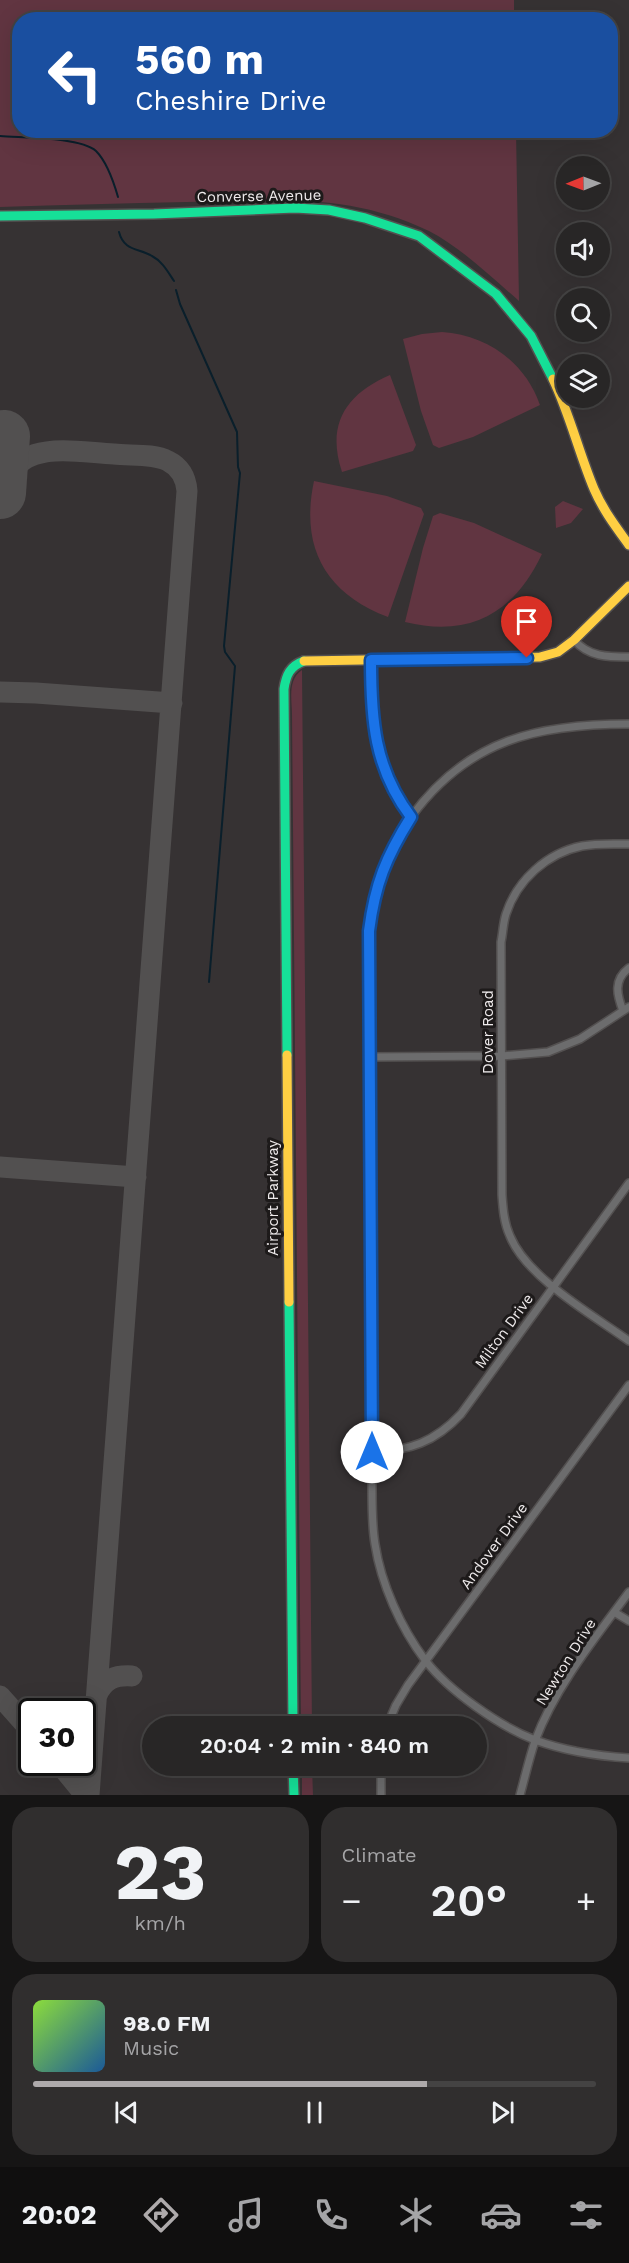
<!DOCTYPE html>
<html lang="en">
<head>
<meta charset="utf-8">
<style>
	body { margin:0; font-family:"Work Sans",sans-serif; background:#302e2e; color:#f1f3f6; height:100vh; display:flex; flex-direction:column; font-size:22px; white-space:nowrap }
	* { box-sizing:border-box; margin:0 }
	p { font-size:20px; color:#a5a5a7 }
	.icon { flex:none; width:33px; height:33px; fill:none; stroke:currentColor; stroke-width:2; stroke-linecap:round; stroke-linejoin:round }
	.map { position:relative; height:1795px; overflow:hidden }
	.side { display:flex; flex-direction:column; gap:12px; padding:12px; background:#161515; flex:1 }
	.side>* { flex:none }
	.guide { position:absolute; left:12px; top:12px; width:606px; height:126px; border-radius:24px; box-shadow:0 6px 24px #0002,0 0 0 2px #444343; background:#1a4fa0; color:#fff; overflow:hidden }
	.needle { width:39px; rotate:269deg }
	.controls { position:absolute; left:556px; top:156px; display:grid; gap:12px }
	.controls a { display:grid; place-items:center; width:54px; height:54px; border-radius:50%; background:#282626; box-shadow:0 6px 24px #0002,0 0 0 2px #444343; font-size:30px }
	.speed { position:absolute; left:18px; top:1698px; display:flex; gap:12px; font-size:30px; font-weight:700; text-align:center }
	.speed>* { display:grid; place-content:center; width:78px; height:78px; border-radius:50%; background:#282626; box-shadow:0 6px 24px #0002,0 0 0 2px #444343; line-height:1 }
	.speed .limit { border:3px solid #111; border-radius:9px; background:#fff; color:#111 }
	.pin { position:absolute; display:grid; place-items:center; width:51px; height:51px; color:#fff; margin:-62px -26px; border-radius:50% 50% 50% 0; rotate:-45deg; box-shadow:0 0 6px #0007 }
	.pin .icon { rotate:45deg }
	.me { position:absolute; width:66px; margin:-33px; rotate:0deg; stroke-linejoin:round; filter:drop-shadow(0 0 4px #0008) }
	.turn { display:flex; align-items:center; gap:21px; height:126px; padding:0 24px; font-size:27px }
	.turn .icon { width:78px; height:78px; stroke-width:2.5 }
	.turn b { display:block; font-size:42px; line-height:51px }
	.big { font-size:45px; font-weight:600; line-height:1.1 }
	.side .widget { flex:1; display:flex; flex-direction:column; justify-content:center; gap:9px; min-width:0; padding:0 21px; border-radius:24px; background:#302e2e }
	.side .dial { align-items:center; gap:0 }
	.dial b { font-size:78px; line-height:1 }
	.song { display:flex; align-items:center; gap:18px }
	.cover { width:72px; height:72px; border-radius:9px; background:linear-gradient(135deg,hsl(90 70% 55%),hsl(210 70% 35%)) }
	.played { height:6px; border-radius:3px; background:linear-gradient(90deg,#aeaaab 70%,#444343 70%) }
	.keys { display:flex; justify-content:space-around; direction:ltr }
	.heat { display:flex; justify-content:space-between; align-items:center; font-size:33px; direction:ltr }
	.side .tiles { flex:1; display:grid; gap:12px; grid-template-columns:1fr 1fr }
	.widget:last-child { grid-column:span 2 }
	.trip { position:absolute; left:142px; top:1716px; width:345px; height:60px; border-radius:30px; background:#282626; box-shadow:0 6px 24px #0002,0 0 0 2px #444343; font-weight:600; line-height:60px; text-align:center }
	.menu { display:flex; height:96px; justify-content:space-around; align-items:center; background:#100f0f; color:#a5a5a7 }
	.menu .icon { width:42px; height:42px }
	.menu .active { color:#aeaaab }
	.menu b { font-size:27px; color:#f1f3f6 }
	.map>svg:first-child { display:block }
</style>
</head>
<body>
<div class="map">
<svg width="629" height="1795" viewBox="0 0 629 1795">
	<rect width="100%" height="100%" fill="#363233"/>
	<path fill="#613541" d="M0,0H514V20H20V130L516,131L519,301C490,276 463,249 429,231C348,192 274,200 187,202C125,203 62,205 0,207Z
		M442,332C487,335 525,362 540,405L473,437L439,448L433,445L421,411L403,339L422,334Z
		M390,375L416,445L413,451L342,472C326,424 346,394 390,375Z
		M314,481L387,496L421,508L424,514L388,617C325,593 300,547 314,481Z
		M563,501L583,509L571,523L556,528L555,507Z
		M440,513L474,523L542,554C514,613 470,638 405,622L423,548L433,516Z
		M302,670L312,1726H301L292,715C292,700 287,680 302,670Z
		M302,1766H312L313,1795H302Z"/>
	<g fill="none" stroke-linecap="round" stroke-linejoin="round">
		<path stroke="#0a1f2b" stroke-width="2" d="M0,136C23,138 80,137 96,151C107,162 114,183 118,197
			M119,232C124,251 138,248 152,256C162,261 168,272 174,281
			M176,290L180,304L237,432L238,467L240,473L224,646L225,652L235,666L209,982"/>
		<path stroke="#525050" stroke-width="21" d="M0,502C12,437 63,451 114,454C130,456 153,453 168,461C180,467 186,478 187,491L89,1795
			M0,692L36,693L172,703
			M0,1167L136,1177
			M97,1695C104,1679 115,1675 132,1676
			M0,1696L32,1732
			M58,1762L85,1795"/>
		<path stroke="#525050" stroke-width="52" d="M0,493L4,436"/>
		<defs>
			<path id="street" d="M574,640C589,657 607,657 629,657
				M371,660C371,719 374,769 411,817C386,857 375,884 369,931L372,1489C372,1508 372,1526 375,1544C381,1584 401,1628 425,1660C449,1691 499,1726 535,1740C565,1751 597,1756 629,1758
				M411,817C468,739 538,724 629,724
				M629,844C614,844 597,843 582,846C547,853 517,880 506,914C503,923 503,933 501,942L502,1195C503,1209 504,1223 510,1236C527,1278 593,1315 629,1341
				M623,1011C617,995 613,980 629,968
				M369,1057L502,1056L548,1052L580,1039L629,1007
				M372,1452C409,1451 435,1442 461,1414L629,1183
				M614,1612L629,1621
				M387,1726L396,1705L408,1685L629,1385
				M381,1795V1766
				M520,1795C525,1777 529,1759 535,1741C555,1687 595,1638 629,1592"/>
			<path id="fast" d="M0,216L154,214L295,208L329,210L365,218L419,236L496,294L531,336L553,379
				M287,1055L284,689C286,675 290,666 304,661
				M289,1302L293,1726
				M293,1766L294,1795"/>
			<path id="slow" d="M553,379C570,415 579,453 594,489C603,510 616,527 629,545
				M304,661L540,657L558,652L574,640L629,586
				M287,1055L289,1302"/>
		</defs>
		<use href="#street" stroke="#535050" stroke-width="10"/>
		<use href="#fast" stroke="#535050" stroke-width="12"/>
		<use href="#slow" stroke="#535050" stroke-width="12"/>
		<use href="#street" stroke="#6c6c6d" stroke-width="7"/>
		<use href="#fast" stroke="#16e098" stroke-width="9"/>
		<use href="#slow" stroke="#ffcf43" stroke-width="9"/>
	</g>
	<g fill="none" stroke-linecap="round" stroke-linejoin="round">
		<defs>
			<path id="route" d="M372,1452L369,931C375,884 386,857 411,817C374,768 371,719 371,660L527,658"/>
		</defs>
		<use href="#route" stroke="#114b97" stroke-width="15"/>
		<use href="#route" stroke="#1a73e8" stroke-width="10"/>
	</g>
	<g text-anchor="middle" stroke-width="6" stroke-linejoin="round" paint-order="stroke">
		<g font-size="15" fill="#eeeaeb" stroke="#1d1a1a">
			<text transform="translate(259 196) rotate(-1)" y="5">Converse Avenue</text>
			<text transform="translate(488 1032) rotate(-90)" y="5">Dover Road</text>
			<text transform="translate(273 1198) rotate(-90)" y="5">Airport Parkway</text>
			<text transform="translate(504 1331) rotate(-54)" y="5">Milton Drive</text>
			<text transform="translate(494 1546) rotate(-54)" y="5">Andover Drive</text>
			<text transform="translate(566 1662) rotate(-58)" y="5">Newton Drive</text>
		</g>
	</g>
</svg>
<div class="controls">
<a><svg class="needle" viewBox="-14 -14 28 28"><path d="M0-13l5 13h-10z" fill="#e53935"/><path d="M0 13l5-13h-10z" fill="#a5a5a7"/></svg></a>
<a><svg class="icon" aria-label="sound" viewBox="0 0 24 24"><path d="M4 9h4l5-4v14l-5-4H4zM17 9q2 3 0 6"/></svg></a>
<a><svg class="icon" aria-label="search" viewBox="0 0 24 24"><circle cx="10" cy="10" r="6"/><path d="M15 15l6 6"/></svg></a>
<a><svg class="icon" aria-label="layers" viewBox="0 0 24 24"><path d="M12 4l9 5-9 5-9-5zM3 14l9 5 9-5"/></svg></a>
</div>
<div class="speed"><div class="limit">30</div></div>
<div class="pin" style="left:527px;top:658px;background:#d93025"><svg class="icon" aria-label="arrive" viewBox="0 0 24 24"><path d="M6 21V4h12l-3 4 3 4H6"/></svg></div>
<svg class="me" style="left:372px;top:1452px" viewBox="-20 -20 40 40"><circle r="19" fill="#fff"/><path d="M0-13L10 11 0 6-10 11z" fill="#1a73e8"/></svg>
<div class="trip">20:04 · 2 min · 840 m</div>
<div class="guide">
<div class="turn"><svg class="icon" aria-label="left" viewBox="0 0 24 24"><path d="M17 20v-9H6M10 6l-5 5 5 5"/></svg><div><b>560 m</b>Cheshire Drive</div></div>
</div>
</div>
<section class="side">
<div class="tiles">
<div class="widget dial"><b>23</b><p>km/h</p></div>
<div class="widget"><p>Climate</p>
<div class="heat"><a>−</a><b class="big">20°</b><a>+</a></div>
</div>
<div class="widget">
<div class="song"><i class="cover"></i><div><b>98.0 FM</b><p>Music</p></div></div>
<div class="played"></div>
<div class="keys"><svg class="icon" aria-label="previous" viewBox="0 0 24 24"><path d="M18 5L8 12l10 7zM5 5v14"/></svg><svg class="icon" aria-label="pause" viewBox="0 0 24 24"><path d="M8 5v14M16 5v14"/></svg><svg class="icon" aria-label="next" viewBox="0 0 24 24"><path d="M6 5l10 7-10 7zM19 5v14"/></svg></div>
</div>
</div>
</section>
<nav class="menu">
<b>20:02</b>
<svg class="icon active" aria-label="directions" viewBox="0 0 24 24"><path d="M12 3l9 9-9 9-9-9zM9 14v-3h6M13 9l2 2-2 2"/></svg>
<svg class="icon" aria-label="music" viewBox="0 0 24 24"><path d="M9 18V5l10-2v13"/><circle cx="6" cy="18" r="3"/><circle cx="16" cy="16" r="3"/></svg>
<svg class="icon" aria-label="phone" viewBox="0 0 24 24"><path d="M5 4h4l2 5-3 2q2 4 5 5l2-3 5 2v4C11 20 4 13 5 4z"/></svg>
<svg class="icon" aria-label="climate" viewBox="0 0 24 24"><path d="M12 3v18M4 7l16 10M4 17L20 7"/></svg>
<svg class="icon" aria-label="car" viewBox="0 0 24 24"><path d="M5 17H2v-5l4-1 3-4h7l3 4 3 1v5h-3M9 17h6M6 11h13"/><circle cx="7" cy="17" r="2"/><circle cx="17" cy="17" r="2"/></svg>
<svg class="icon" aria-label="filters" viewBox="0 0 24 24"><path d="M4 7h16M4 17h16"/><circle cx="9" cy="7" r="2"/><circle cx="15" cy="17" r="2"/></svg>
</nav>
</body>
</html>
